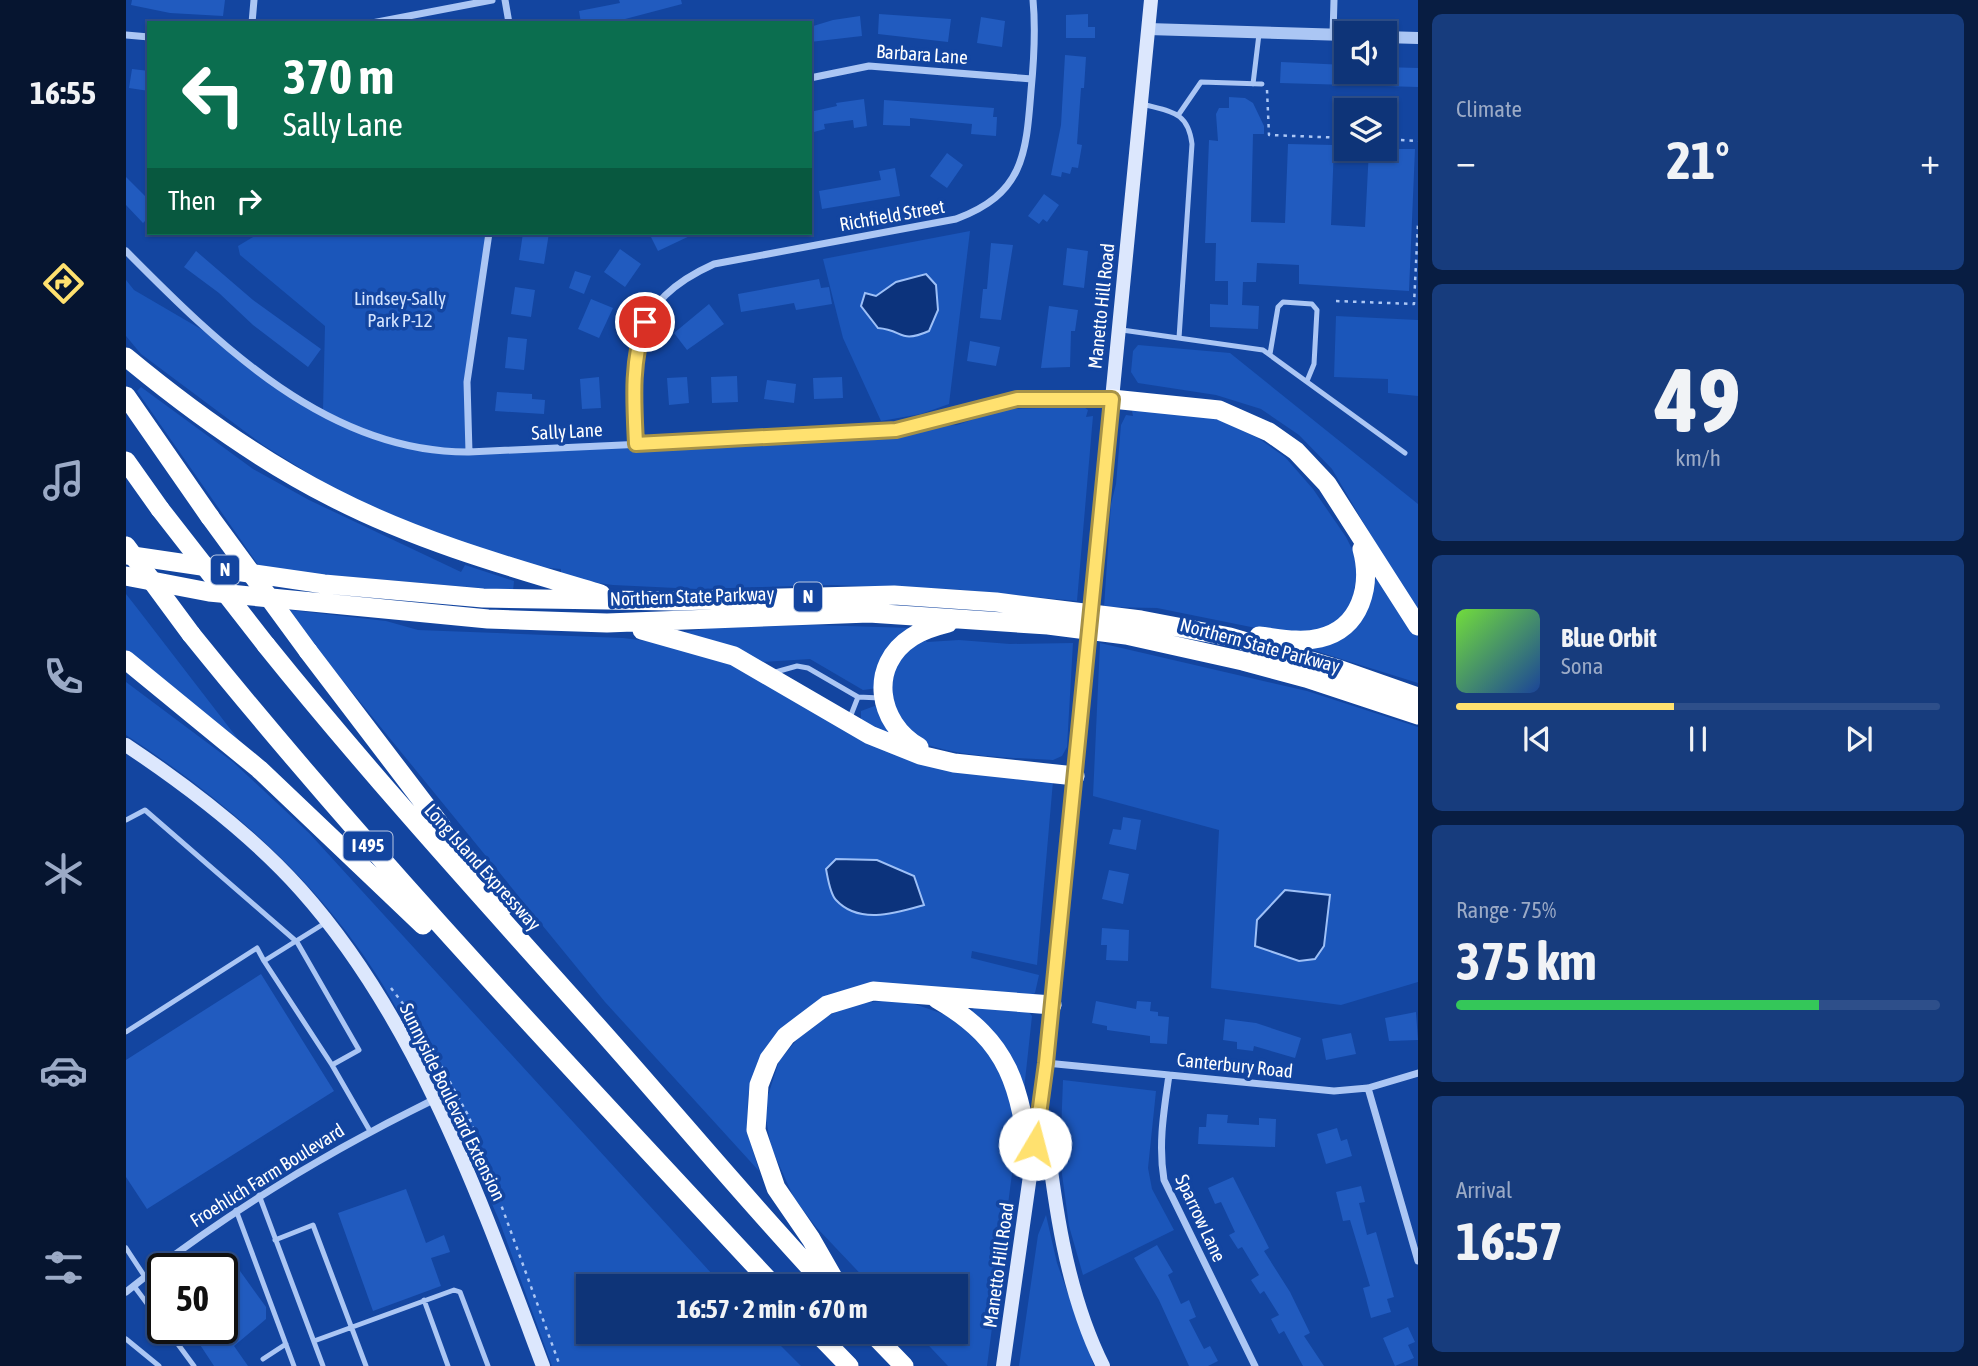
<!DOCTYPE html>
<html lang="en">
<head>
<meta charset="utf-8">
<style>
	body { margin:0; font-family:"Asap Condensed",sans-serif; background:#173c7d; color:#f1f3f6; height:100vh; display:flex; flex-direction:column; font-size:26px; white-space:nowrap }
	* { box-sizing:border-box; margin:0 }
	p { font-size:23px; color:#9baac6 }
	.icon { flex:none; width:38px; height:38px; fill:none; stroke:currentColor; stroke-width:2; stroke-linecap:round; stroke-linejoin:round }
	.map { position:relative; flex:1; overflow:hidden }
	.panel { display:flex; flex-direction:column; gap:14px; padding:14px; background:#081d42; width:560px }
	.panel>* { flex:none }
	.top-card { position:absolute; left:21px; top:21px; width:665px; height:214px; border-radius:0px; box-shadow:0 2px 5px #0004,0 0 0 2px #2e4f8a; background:#0b6e4f; color:#fff; overflow:hidden }
	.tools { position:absolute; left:1208px; top:21px; display:grid; gap:14px }
	.tools a { display:grid; place-items:center; width:63px; height:63px; border-radius:0px; background:#0e3478; box-shadow:0 2px 5px #0004,0 0 0 2px #2e4f8a; font-size:35px }
	.speed { position:absolute; left:21px; top:1253px; display:flex; gap:14px; font-size:35px; font-weight:700; text-align:center }
	.speed>* { display:grid; place-content:center; width:91px; height:91px; border-radius:50%; background:#0e3478; box-shadow:0 2px 5px #0004,0 0 0 2px #2e4f8a; line-height:1 }
	.speed .limit { border:4px solid #111; border-radius:10px; background:#fff; color:#111 }
	.pin { position:absolute; display:grid; place-items:center; width:60px; height:60px; color:#fff; margin:-30px; border:4px solid #fff; border-radius:50%; box-shadow:0 2px 7px #0007 }
	.me { position:absolute; width:77px; margin:-38px; rotate:8deg; stroke-linejoin:round; filter:drop-shadow(0 0 5px #0008) }
	.turn { display:flex; align-items:center; gap:24px; height:147px; padding:0 21px; font-size:32px }
	.turn .icon { width:91px; height:91px; stroke-width:2.5 }
	.turn b { display:block; font-size:49px; line-height:60px }
	.then { display:flex; align-items:center; height:66px; padding:0 21px; background:#0003; gap:14px; font-size:26px }
	.big { font-size:52px; font-weight:700; line-height:1.1 }
	.panel .widget { flex:1; display:flex; flex-direction:column; justify-content:center; gap:10px; min-width:0; padding:0 24px; border-radius:10px; background:#173c7d }
	.panel .dial { align-items:center; gap:0 }
	.dial b { font-size:91px; line-height:1 }
	.song { display:flex; align-items:center; gap:21px }
	.cover { width:84px; height:84px; border-radius:10px; background:linear-gradient(135deg,hsl(100 70% 55%),hsl(220 70% 35%)) }
	.played { height:7px; border-radius:4px; background:linear-gradient(90deg,#ffe16f 45%,#2e4f8a 45%) }
	.keys { display:flex; justify-content:space-around; direction:ltr }
	.heat { display:flex; justify-content:space-between; align-items:center; font-size:38px; direction:ltr }
	.charge { height:10px; border-radius:5px; background:linear-gradient(90deg,#34c759 75%,#2e4f8a 0) }
	.trip { position:absolute; left:450px; top:1274px; width:392px; height:70px; border-radius:0px; background:#0e3478; box-shadow:0 2px 5px #0004,0 0 0 2px #2e4f8a; font-weight:700; line-height:70px; text-align:center }
	main { display:flex; flex:1; min-height:0 }
	.dock { display:flex; flex-direction:column; width:126px; justify-content:space-around; align-items:center; background:#061530; color:#9baac6 }
	.dock .icon { width:49px; height:49px }
	.dock .selected { color:#ffe16f }
	.dock b { font-size:32px; color:#f1f3f6 }
	.map>svg:first-child { display:block }
</style>
</head>
<body>
<main>
<nav class="dock">
<b>16:55</b>
<svg class="icon selected" aria-label="directions" viewBox="0 0 24 24"><path d="M12 3l9 9-9 9-9-9zM9 14v-3h6M13 9l2 2-2 2"/></svg>
<svg class="icon" aria-label="music" viewBox="0 0 24 24"><path d="M9 18V5l10-2v13"/><circle cx="6" cy="18" r="3"/><circle cx="16" cy="16" r="3"/></svg>
<svg class="icon" aria-label="phone" viewBox="0 0 24 24"><path d="M5 4h4l2 5-3 2q2 4 5 5l2-3 5 2v4C11 20 4 13 5 4z"/></svg>
<svg class="icon" aria-label="climate" viewBox="0 0 24 24"><path d="M12 3v18M4 7l16 10M4 17L20 7"/></svg>
<svg class="icon" aria-label="car" viewBox="0 0 24 24"><path d="M5 17H2v-5l4-1 3-4h7l3 4 3 1v5h-3M9 17h6M6 11h13"/><circle cx="7" cy="17" r="2"/><circle cx="17" cy="17" r="2"/></svg>
<svg class="icon" aria-label="filters" viewBox="0 0 24 24"><path d="M4 7h16M4 17h16"/><circle cx="9" cy="7" r="2"/><circle cx="15" cy="17" r="2"/></svg>
</nav>
<div class="map">
<svg width="1292" height="1366" viewBox="0 0 1292 1366">
	<rect width="100%" height="100%" fill="#1345a0"/>
	<path fill="#1b56ba" d="M844,231L823,404L795,414L755,421L717,338L697,259Z
		M134,233H363L340,384L341,449L831,425L877,409L958,407L962,410L960,417L967,416L951,601L826,589L705,585L571,589L487,585L435,578V569L387,565L216,494L137,445L15,354L0,336V280L8,290L109,349L159,388L197,410L199,326L114,255L112,246Z
		M1210,316L1292,320V396L1262,393V379L1208,377Z
		M1012,345L1104,353L1292,504V616L1206,469L1173,435L1135,409L1090,395L1012,383L1005,372L1007,351Z
		M15,387L127,469L183,500L335,572L339,565L388,581L387,591L135,569L11,391Z
		M1006,411L1053,412L1094,420L1132,438L1159,457L1187,489L1220,537L1233,563L1225,608L1211,624L1170,636L1031,608L978,607L985,504L990,484L995,425L1000,415L1007,416Z
		M1250,577L1292,634V683L1180,648C1227,646 1242,621 1250,577Z
		M0,594L11,608L122,752L0,654Z
		M164,610L260,621L292,630L497,638L546,644L597,658L720,729L927,781L911,965L846,951L845,958L913,975L909,993L904,996L750,983L633,1060L622,1095L621,1131L633,1171L479,1002L195,654Z
		M688,625L786,628L752,688L737,690L684,659L634,662L552,633L585,628Z
		M798,638L801,642L833,640L884,644L947,643L941,747L936,756L927,760C889,757 803,759 776,729C771,722 767,713 762,706L771,659Z
		M974,643L1181,691L1292,727V982L1215,1005L1085,988L1093,830L967,796Z
		M0,682L107,762L183,833L597,1286H462V1332H641L675,1366H426L373,1220L321,1102L327,1099L324,1093L318,1096L310,1080L315,1077L312,1071L306,1073C290,1044 274,1014 257,985C193,881 101,801 0,735Z
		M754,704L768,737L735,725V711Z
		M774,999L826,1017L863,1049L888,1093L890,1143L861,1366H822L790,1332H830V1286H746L690,1227L668,1198L645,1147L638,1108L653,1061L685,1023L729,1004Z
		M849,1006L902,1011L906,1016L897,1099L846,1011Z
		M937,1080L1030,1091L1022,1168L1026,1189L1048,1230L957,1275L943,1226L934,1159Z
		M920,1215L931,1263L968,1366H893L912,1235Z"/>
	<path fill="#0c337c" stroke="#9ec0f7" stroke-width="2" d="M800,274L810,285L812,310L803,331C773,344 778,330 752,328L735,306L739,293L750,296L770,282Z
		M710,859L751,860L788,876L798,905C770,913 733,925 710,900C704,894 702,879 700,869Z
		M1159,890L1204,895L1198,946L1189,959L1173,961L1129,946L1131,920Z"/>
	<path fill="#215bbf" d="M6,0H99L97,16L44,13L5,5Z
		M493,0H555L556,4L484,23H455L453,11L494,3Z
		M753,14L825,19L822,42L752,34Z
		M962,14V27H969V38H940V15Z
		M734,16L736,36L684,42V27L707,20Z
		M855,17L879,21L876,47L851,43Z
		M939,55L960,57L958,88H955L951,144L956,145L952,168L946,167L944,174L936,172L935,177L925,175L935,125Z
		M1155,62L1220,65V72H1258V67L1292,68V87L1154,83Z
		M6,69L23,71V91L3,88Z
		M1103,97L1119,98L1127,103L1138,126V134H1127L1125,222L1159,223L1162,144L1208,145L1205,225L1239,227L1243,149H1289L1283,291L1173,284V265L1131,263L1130,282H1117L1116,305L1133,306L1132,329L1084,327V304L1102,305V281H1089L1090,243H1079L1083,140L1092,141L1090,114L1093,108H1103Z
		M738,99L741,126L728,128L727,120L698,124L699,129L684,133V112L711,106L710,103Z
		M758,100L868,108L867,117H871L870,136L845,134L846,124L784,118V126L757,125Z
		M821,153L837,165L821,188L804,176Z
		M769,168L774,196L696,209L693,191L755,180L753,171Z
		M0,177L23,200V217L17,223L0,205Z
		M918,194L933,205L921,222L917,219L913,224L902,216Z
		M397,233H423L418,264L393,260Z
		M523,233H570L532,251Z
		M865,243L887,245L875,320L854,318L857,289H861Z
		M941,248L962,251L958,288L937,285Z
		M494,249L515,264L499,287L478,272Z
		M70,251L127,300L195,349L182,367L127,325L93,293L58,267Z
		M449,271L465,276L458,294L443,288Z
		M693,279L695,288L703,287L706,304L670,310L668,303L615,312L612,294Z
		M389,287L409,290L405,317L385,314Z
		M465,299L487,308L473,338L452,329Z
		M583,304L598,324L561,350L548,333Z
		M923,306L952,310L949,331H945L944,367L915,368Z
		M382,337L401,339L398,370L379,368Z
		M844,341L874,347L870,366L841,361Z
		M611,376L612,402L586,403L585,377Z
		M473,377L475,408L456,409L454,379Z
		M561,377L563,403L543,405L541,378Z
		M716,377L717,398L688,399L687,378Z
		M641,380L670,384L668,403L638,399Z
		M371,392L406,394V399L419,400L418,414L369,411Z
		M997,817L1015,820L1010,850L983,844L987,829L995,830Z
		M983,870L1003,874L997,904L976,899Z
		M976,928L1003,930L1002,961L980,960L981,945H975Z
		M135,974L208,1091L21,1209L0,1177V1060Z
		M970,1001L1010,1009L1011,1001L1025,1002L1024,1011L1032,1012V1016L1043,1017L1041,1044L1024,1043V1036L981,1030V1026L966,1023Z
		M1290,1012L1292,1040L1263,1041L1259,1018Z
		M1099,1019L1130,1023L1175,1038L1169,1058L1128,1046L1127,1051L1111,1049V1042L1097,1040Z
		M1225,1033L1230,1054L1200,1060L1196,1039Z
		M1081,1114L1102,1115L1101,1123L1133,1125V1118L1150,1119L1149,1147L1072,1144L1073,1127H1080Z
		M1211,1128L1215,1141L1221,1139L1226,1156L1200,1164L1191,1134Z
		M1107,1177L1143,1248L1138,1251L1164,1292L1184,1333L1178,1336L1198,1366H1177L1158,1331L1153,1334L1145,1319L1153,1315L1138,1291L1134,1294L1125,1280L1133,1275L1116,1247L1112,1249L1103,1235L1109,1232L1095,1202L1089,1204L1082,1188Z
		M1235,1186L1239,1202L1233,1203L1241,1235L1250,1232L1268,1297L1261,1299L1265,1312L1245,1318L1237,1288L1244,1286L1224,1220L1217,1221L1210,1192Z
		M280,1189L300,1243L318,1235L324,1252L305,1258L315,1286L247,1311L212,1213Z
		M1031,1245L1047,1272L1042,1275L1055,1304L1063,1300L1070,1317L1063,1320L1078,1349L1084,1346L1092,1361L1082,1366H1063L1033,1300L1008,1258Z
		M114,1271L140,1307V1319L108,1346L122,1366H88L63,1328H96V1284Z
		M1282,1327L1289,1342L1282,1345L1288,1358L1269,1366L1257,1338Z"/>
	<g fill="none" stroke-linecap="round" stroke-linejoin="round">
		<path stroke="#abc6f4" stroke-width="2.5" stroke-dasharray="3.5 5" stroke-linecap="butt" d="M1141,90L1143,135L1220,138
			M1258,139L1292,141
			M1210,301L1288,304L1292,223
			M265,988L293,1025L343,1117L434,1366"/>
		<path stroke="#abc6f4" stroke-width="5" d="M1127,84L1133,34
			M1016,104C1045,112 1062,111 1066,144L1053,338
			M1053,114L1075,82L1136,84
			M996,330L1137,350L1279,453
			M1144,354L1152,307L1157,302L1186,304L1191,310L1188,364L1181,381
			M646,673L671,666L682,668L732,697L723,720
			M732,697L754,698
			M0,820L19,810L171,942L233,1050L206,1065L244,1131
			M199,923L138,961L206,1065
			M0,1032L131,948L138,961
			M133,1195L197,1366
			M110,1210L168,1366
			M149,1240L187,1225L240,1366
			M0,1248L19,1277
			M8,1286L37,1325
			M298,1300L322,1366
			M40,1328L68,1366
			M0,1339L33,1366
			M188,1341L328,1290L334,1292L362,1366
			M137,1359L160,1344"/>
		<path stroke="#abc6f4" stroke-width="7" d="M379,0L383,23
			M126,23L128,0
			M246,23L366,0
			M0,35L23,37
			M1207,35L1208,0
			M684,78L743,66L906,79
			M0,251C92,344 202,453 343,452L713,435L770,430L891,399H985
			M510,444C506,358 499,304 588,264L830,219C897,194 900,156 905,91C908,60 910,31 907,0
			M343,452L341,382L363,233
			M920,1063L1208,1091L1242,1088L1292,1073
			M1043,1075C1038,1110 1032,1144 1038,1180L1129,1366
			M1242,1088L1292,1261
			M0,1292C96,1215 197,1154 307,1100"/>
		<path stroke="#abc6f4" stroke-width="12" d="M1022,29L1220,35
			M1258,37L1292,38"/>
		<path stroke="#dce7fd" stroke-width="14" d="M969,573L1025,0
			M0,745C63,787 125,834 175,890C292,1021 356,1204 417,1366
			M918,1116C928,1199 939,1290 977,1366
			M877,1366L920,1063L958,679"/>
		<path stroke="#fff" stroke-width="19" d="M0,357C64,410 131,459 206,497C291,541 384,567 475,594
			M0,396L84,517
			M986,399L1093,410L1143,432L1170,451L1201,484L1292,626
			M0,461L34,509
			M0,555L198,584L357,598L547,601L768,595L870,602L1015,620L1104,637L1209,668L1292,697
			M0,576L83,592L362,619L481,623L743,613L922,625L1000,635L1117,661L1180,678L1292,715
			M516,630L608,656L744,735L794,755L828,763L949,776
			M65,634C248,861 449,1072 648,1286
			M1133,636C1152,638 1174,643 1194,638C1235,628 1246,586 1236,549
			M140,645C243,773 353,894 463,1017C543,1106 619,1199 701,1286
			M182,651L377,907
			M0,660L133,769L297,925
			M793,747C751,723 742,665 786,637C796,630 810,626 822,623
			M811,999C887,1043 893,1088 905,1168
			M712,1286L685,1239L650,1188L630,1130L633,1085L643,1059L660,1036L701,1005L747,991L926,1005
			M690,1332L723,1366
			M745,1332L778,1366"/>
		<path stroke="#dce7fd" stroke-width="14" d="M958,679L969,573"/>
		<path stroke="#fff" stroke-width="19" d="M34,509L140,645
			M84,517L182,651
			M0,546L65,634"/>
	</g>
	<g fill="none" stroke-linecap="round" stroke-linejoin="round">
		<defs>
			<path id="route" d="M519,322C505,363 508,401 510,444L770,430L891,399H986L920,1063L909,1144"/>
		</defs>
		<use href="#route" stroke="#a69248" stroke-width="18"/>
		<use href="#route" stroke="#ffe16f" stroke-width="12"/>
	</g>
	<g text-anchor="middle" stroke-width="7" stroke-linejoin="round" paint-order="stroke">
		<g fill="#1345a0" stroke="#b8c7e2" stroke-width="2">
			<rect x="85" y="555.5" width="28" height="29" rx="5"/>
			<rect x="668" y="582.5" width="28" height="29" rx="5"/>
			<rect x="217.5" y="831.5" width="49" height="29" rx="5"/>
		</g>
		<g font-size="18" font-weight="bold" fill="#fff">
			<text x="99" y="576">N</text>
			<text x="682" y="603">N</text>
			<text x="242" y="852">I 495</text>
		</g>
		<g font-size="19" fill="#fff" stroke="#1345a0">
			<text transform="translate(796 54) rotate(4)" y="7">Barbara Lane</text>
			<text transform="translate(766 215) rotate(-10)" y="7">Richfield Street</text>
			<text transform="translate(975 306) rotate(-84)" y="7">Manetto Hill Road</text>
			<text transform="translate(441 431) rotate(-3)" y="7">Sally Lane</text>
			<text transform="translate(566 596) rotate(-2)" y="7">Northern State Parkway</text>
			<text transform="translate(1134 645) rotate(15)" y="7">Northern State Parkway</text>
			<text transform="translate(357 867) rotate(48)" y="7">Long Island Expressway</text>
			<text transform="translate(1109 1065) rotate(6)" y="7">Canterbury Road</text>
			<text transform="translate(327 1102) rotate(64)" y="7">Sunnyside Boulevard Extension</text>
			<text transform="translate(141 1175) rotate(-32)" y="7">Froehlich Farm Boulevard</text>
			<text transform="translate(1075 1218) rotate(65)" y="7">Sparrow Lane</text>
			<text transform="translate(872 1265) rotate(-82)" y="7">Manetto Hill Road</text>
		</g>
		<g font-size="19" fill="#d4e4fe" stroke="#1345a0">
			<text x="274" y="305">Lindsey-Sally<tspan x="274" dy="22">Park P-12</tspan></text>
		</g>
	</g>
</svg>
<div class="tools">
<a><svg class="icon" aria-label="sound" viewBox="0 0 24 24"><path d="M4 9h4l5-4v14l-5-4H4zM17 9q2 3 0 6"/></svg></a>
<a><svg class="icon" aria-label="layers" viewBox="0 0 24 24"><path d="M12 4l9 5-9 5-9-5zM3 14l9 5 9-5"/></svg></a>
</div>
<div class="speed"><div class="limit">50</div></div>
<div class="pin" style="left:519px;top:322px;background:#d93025"><svg class="icon" aria-label="arrive" viewBox="0 0 24 24"><path d="M6 21V4h12l-3 4 3 4H6"/></svg></div>
<svg class="me" style="left:909px;top:1144px" viewBox="-20 -20 40 40"><circle r="19" fill="#fff"/><path d="M0-13L10 11 0 6-10 11z" fill="#ffe16f"/></svg>
<div class="trip">16:57 · 2 min · 670 m</div>
<div class="top-card">
<div class="turn"><svg class="icon" aria-label="left" viewBox="0 0 24 24"><path d="M17 20v-9H6M10 6l-5 5 5 5"/></svg><div><b>370 m</b>Sally Lane</div></div>
<div class="then">Then<svg class="icon" aria-label="right" viewBox="0 0 24 24"><path d="M7 20v-9h11M14 6l5 5-5 5"/></svg></div>
</div>
</div>
<section class="panel">
<div class="widget"><p>Climate</p>
<div class="heat"><a>−</a><b class="big">21°</b><a>+</a></div>
</div>
<div class="widget dial"><b>49</b><p>km/h</p></div>
<div class="widget">
<div class="song"><i class="cover"></i><div><b>Blue Orbit</b><p>Sona</p></div></div>
<div class="played"></div>
<div class="keys"><svg class="icon" aria-label="previous" viewBox="0 0 24 24"><path d="M18 5L8 12l10 7zM5 5v14"/></svg><svg class="icon" aria-label="pause" viewBox="0 0 24 24"><path d="M8 5v14M16 5v14"/></svg><svg class="icon" aria-label="next" viewBox="0 0 24 24"><path d="M6 5l10 7-10 7zM19 5v14"/></svg></div>
</div>
<div class="widget"><p>Range · 75%</p><b class="big">375 km</b><div class="charge"></div></div>
<div class="widget"><p>Arrival</p><b class="big">16:57</b></div>
</section>
</main>
</body>
</html>
